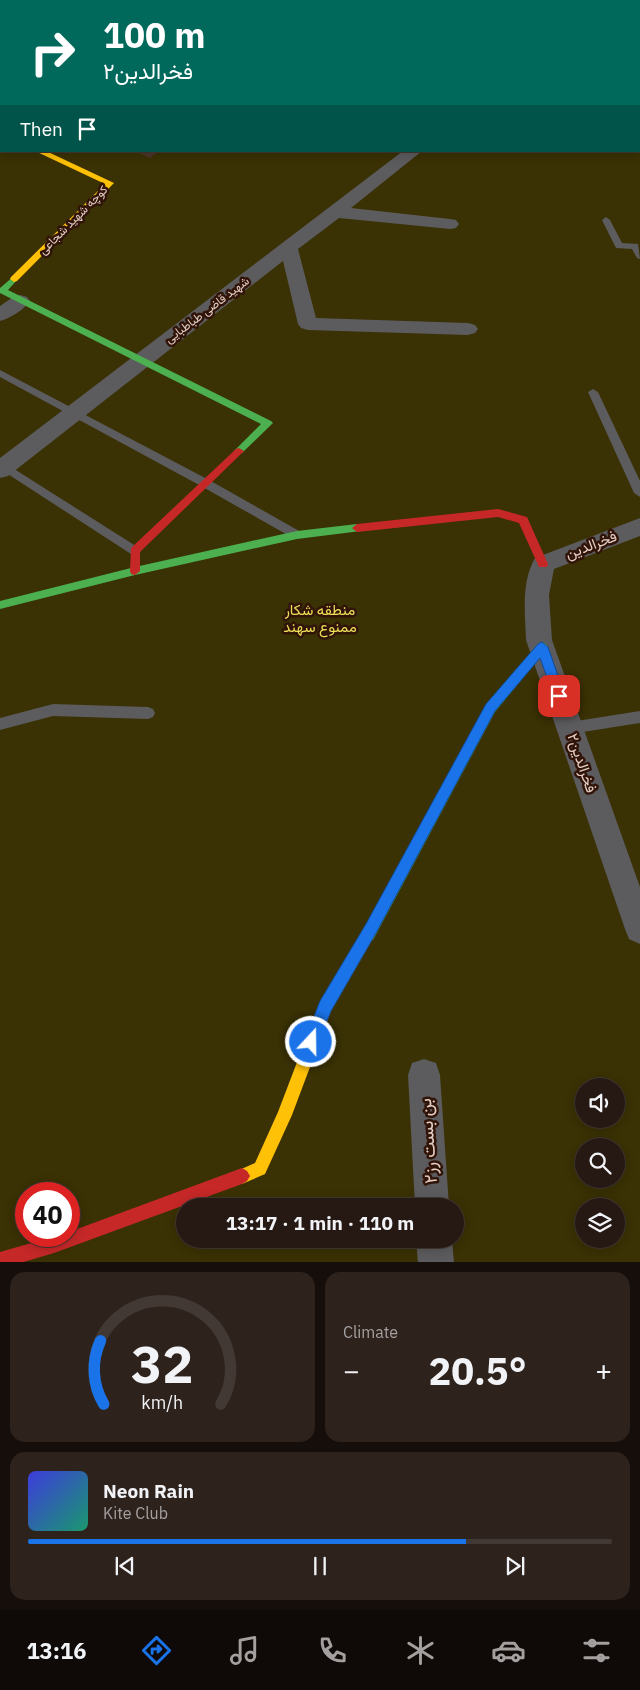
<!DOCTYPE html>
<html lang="en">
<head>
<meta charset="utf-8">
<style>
	body { margin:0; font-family:"IBM Plex Sans",Vazirmatn,sans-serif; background:#2e221d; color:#f1f3f6; height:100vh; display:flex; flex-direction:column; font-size:19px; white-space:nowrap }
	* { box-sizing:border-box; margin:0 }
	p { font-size:16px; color:#a4a0a0 }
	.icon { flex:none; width:28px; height:28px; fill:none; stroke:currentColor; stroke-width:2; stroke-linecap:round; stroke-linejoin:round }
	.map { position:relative; height:1262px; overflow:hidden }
	.details { display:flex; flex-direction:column; gap:10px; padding:10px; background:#150e0b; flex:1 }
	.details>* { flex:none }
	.hud { position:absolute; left:0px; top:0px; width:640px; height:152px; box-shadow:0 2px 12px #0003,0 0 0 1px #423834; background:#00695c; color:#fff; overflow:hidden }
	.controls { position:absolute; left:575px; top:1078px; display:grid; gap:10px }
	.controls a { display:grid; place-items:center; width:50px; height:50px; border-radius:50%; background:#261914; box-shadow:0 2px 12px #0003,0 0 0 1px #423834; font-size:25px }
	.speed { position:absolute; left:15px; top:1182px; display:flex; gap:10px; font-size:25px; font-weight:700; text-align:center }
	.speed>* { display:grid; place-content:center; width:65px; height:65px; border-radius:50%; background:#261914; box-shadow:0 2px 12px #0003,0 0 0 1px #423834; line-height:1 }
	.speed .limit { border:8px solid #d22; background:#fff; color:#111 }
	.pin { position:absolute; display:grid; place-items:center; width:42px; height:42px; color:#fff; margin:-21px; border-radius:10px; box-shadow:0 2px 8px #0006 }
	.me { position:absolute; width:55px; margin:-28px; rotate:21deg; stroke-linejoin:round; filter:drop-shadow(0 0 4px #0008) }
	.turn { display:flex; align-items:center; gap:18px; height:105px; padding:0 20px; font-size:22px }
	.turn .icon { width:65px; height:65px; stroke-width:2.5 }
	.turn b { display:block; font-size:35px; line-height:42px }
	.then { display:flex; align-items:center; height:48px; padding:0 20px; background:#0003; gap:10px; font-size:19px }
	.big { font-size:38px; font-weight:700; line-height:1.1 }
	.details .widget { flex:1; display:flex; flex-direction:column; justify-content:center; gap:8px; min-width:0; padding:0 18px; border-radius:15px; background:#2e221d }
	.details .dial { align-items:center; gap:0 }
	.dial svg { height:130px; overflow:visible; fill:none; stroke:#423834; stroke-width:7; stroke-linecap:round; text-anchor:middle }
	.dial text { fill:#f1f3f6; stroke:none }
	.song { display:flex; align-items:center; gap:15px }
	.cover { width:60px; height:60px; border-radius:8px; background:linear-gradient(135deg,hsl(240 70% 55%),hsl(160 70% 35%)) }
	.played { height:5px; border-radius:2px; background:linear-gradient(90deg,#1a73e8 75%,#423834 75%) }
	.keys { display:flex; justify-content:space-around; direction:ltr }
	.heat { display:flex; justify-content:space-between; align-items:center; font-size:28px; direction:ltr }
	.details .tiles { flex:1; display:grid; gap:10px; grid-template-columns:1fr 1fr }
	.widget:last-child { grid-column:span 2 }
	.trip { position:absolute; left:176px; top:1198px; width:288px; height:50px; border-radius:25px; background:#261914; box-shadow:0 2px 12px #0003,0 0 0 1px #423834; font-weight:700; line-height:50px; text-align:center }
	.dock { display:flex; height:80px; justify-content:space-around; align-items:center; background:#0f0a08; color:#a4a0a0 }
	.dock .icon { width:35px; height:35px }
	.dock .active { color:#1a73e8 }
	.dock b { font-size:22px; color:#f1f3f6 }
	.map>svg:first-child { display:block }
</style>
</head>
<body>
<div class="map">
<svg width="640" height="1263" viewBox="0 0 640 1263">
	<rect width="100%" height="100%" fill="#32211b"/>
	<path fill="#3a3104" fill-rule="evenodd" d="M0,0H640V1262L0,1263ZM1,1H639V151H1ZM584,1086H616V1119H584ZM584,1146H616V1179H584ZM26,1194H69V1236H26ZM185,1206H455V1239H185ZM584,1206H616V1239H584Z"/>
	<path fill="#4d352c" d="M135,151H159L150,158Z"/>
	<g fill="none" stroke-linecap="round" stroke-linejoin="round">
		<path fill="#5c5b5e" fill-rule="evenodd" d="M639,8H640V12H639Z
			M639,61H640V65H639Z
			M606,217L610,220L622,243L638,244L640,259L637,258L632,249L616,248L602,220Z
			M0,370L209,480L301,532L303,535L301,538H293L201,486L0,377Z
			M593,389L598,392L640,481V497L634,493L588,392Z
			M0,460L139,548L141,551L139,554H131L0,469Z
			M53,704L148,707L153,709L155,713L153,717L148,719L53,716L0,730V718Z
			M640,711V723L570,734L565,732L563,728L565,724L570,722Z"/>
		<path fill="#5c5b5e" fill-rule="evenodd" d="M122,0H136L137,1H123Z
			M463,0H480L481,1H464Z
			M0,76L1,77V87L0,86Z
			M639,89H640V99H639Z
			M0,129H1V140H0Z
			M403,151H422L351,208L450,219L456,220L459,224L456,228L450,229L339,218L298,249L316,318L468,323L475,325L478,329L475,333L468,335L308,330L301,328L298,324L283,261L8,476L0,478V458Z
			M20,295L27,297L30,301C24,310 10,318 0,321V306L13,297Z
			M640,518V536L554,569L549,595L552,640L640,887V944L629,939L625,929L526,640C525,613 521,582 535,558Z
			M424,1059L436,1063L440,1075L449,1206H415L408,1075L412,1063Z
			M416,1239H452L454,1263H418Z"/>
		<path fill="#4caf50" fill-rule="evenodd" d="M14,276L18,279L8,290L271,421L273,423L242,453H236L234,451L261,424L0,293V288Z
			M357,524L362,528L361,531L297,539L135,575L0,609V601L135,567L297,531Z
			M542,642L546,644L548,647L546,650L495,712L373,940L368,942L363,940L361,935L363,930L487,704L538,644Z"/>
		<path fill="#ffc107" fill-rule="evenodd" d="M35,151H46L114,183L17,281L14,282L10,279L11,277L105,184Z
			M368,928L373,930L375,935L331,1011L292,1115L265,1174L242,1184L237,1181L234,1176L237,1171L255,1163L278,1112L320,1002L363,930Z"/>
		<path fill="#c62828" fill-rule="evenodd" d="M239,448L244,451L242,453L140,552V571L135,575L131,574L130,571L131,548L236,449Z
			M498,509L527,517L548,564L547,567H539L519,523L498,517L357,532L352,528L357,524Z
			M242,1168L247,1171L250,1176L247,1181L242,1184L54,1253L20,1263H0V1252L56,1236H69V1232Z"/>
	</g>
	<path fill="#1a73e8" stroke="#114b97" d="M542,642L548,647L565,696L563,699H555L540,658L495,711L376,933L331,1011L316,1048L311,1050L306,1048L304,1042L320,1001L366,924L486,704L538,644Z"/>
	<g text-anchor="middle" stroke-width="5" stroke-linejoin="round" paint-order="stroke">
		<g font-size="12" fill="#e3cec6" stroke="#311408">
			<text transform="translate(73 220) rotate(-45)" y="4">کوچه شهید شجاعی</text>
			<text transform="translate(207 310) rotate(-37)" y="4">شهید قاضی طباطبایی</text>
		</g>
		<g font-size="15" fill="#e3cec6" stroke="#311408">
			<text transform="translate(591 545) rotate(-21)" y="5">فخرالدین</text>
			<text transform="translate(582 763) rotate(71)" y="5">فخرالدین۲</text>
		</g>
		<g font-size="15" fill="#eede58" stroke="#311408">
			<text x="320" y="615">منطقه شکار<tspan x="320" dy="17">ممنوع سهند</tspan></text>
		</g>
		<g font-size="18" fill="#e3cec6" stroke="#311408">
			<text transform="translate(428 1141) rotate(-94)" y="6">بن بست رز۲</text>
		</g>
	</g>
</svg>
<div class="controls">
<a><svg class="icon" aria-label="sound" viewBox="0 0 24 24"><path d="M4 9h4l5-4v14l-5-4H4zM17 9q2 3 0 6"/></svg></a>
<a><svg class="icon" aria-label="search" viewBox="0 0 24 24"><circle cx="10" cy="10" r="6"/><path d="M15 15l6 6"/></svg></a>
<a><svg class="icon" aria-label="layers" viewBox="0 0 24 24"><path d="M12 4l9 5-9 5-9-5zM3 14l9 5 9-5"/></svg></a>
</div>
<div class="speed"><div class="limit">40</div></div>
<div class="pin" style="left:559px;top:696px;background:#d93025"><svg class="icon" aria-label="arrive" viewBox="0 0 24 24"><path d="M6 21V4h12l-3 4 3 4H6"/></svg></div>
<svg class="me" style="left:311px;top:1042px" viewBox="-20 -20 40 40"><circle r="17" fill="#1a73e8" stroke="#fff" stroke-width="3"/><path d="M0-11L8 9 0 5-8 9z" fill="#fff"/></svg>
<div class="trip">13:17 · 1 min · 110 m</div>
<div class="hud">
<div class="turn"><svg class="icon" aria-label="right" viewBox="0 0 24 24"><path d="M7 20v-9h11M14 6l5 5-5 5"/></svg><div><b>100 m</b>فخرالدین۲</div></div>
<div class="then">Then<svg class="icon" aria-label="arrive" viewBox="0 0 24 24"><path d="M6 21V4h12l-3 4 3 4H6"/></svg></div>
</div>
</div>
<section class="details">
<div class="tiles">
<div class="widget dial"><svg viewBox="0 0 100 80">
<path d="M14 69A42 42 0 1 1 86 69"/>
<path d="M14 69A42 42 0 0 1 12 30" stroke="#1a73e8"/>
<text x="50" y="56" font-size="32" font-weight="700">32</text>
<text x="50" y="72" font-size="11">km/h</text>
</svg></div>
<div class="widget"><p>Climate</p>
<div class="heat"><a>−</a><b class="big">20.5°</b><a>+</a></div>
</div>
<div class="widget">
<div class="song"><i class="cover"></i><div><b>Neon Rain</b><p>Kite Club</p></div></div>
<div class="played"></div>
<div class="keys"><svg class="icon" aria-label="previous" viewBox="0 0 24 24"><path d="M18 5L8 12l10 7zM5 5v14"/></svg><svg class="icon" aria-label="pause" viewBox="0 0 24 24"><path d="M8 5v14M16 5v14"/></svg><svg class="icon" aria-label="next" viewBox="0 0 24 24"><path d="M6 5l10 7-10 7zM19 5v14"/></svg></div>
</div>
</div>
</section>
<nav class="dock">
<b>13:16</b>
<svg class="icon active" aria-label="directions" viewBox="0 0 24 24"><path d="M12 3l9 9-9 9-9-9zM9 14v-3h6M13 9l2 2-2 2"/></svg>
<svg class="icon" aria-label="music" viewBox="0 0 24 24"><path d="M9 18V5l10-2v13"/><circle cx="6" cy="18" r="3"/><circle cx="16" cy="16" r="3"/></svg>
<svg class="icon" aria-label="phone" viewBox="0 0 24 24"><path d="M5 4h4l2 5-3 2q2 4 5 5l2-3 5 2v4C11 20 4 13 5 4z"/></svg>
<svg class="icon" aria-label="climate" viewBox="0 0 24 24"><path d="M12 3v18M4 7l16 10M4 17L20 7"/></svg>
<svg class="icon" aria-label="car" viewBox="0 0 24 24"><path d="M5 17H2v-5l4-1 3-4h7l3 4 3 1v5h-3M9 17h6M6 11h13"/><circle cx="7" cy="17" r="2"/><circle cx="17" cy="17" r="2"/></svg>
<svg class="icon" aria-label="filters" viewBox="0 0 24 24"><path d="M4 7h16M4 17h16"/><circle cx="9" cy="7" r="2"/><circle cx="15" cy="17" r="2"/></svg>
</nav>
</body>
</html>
